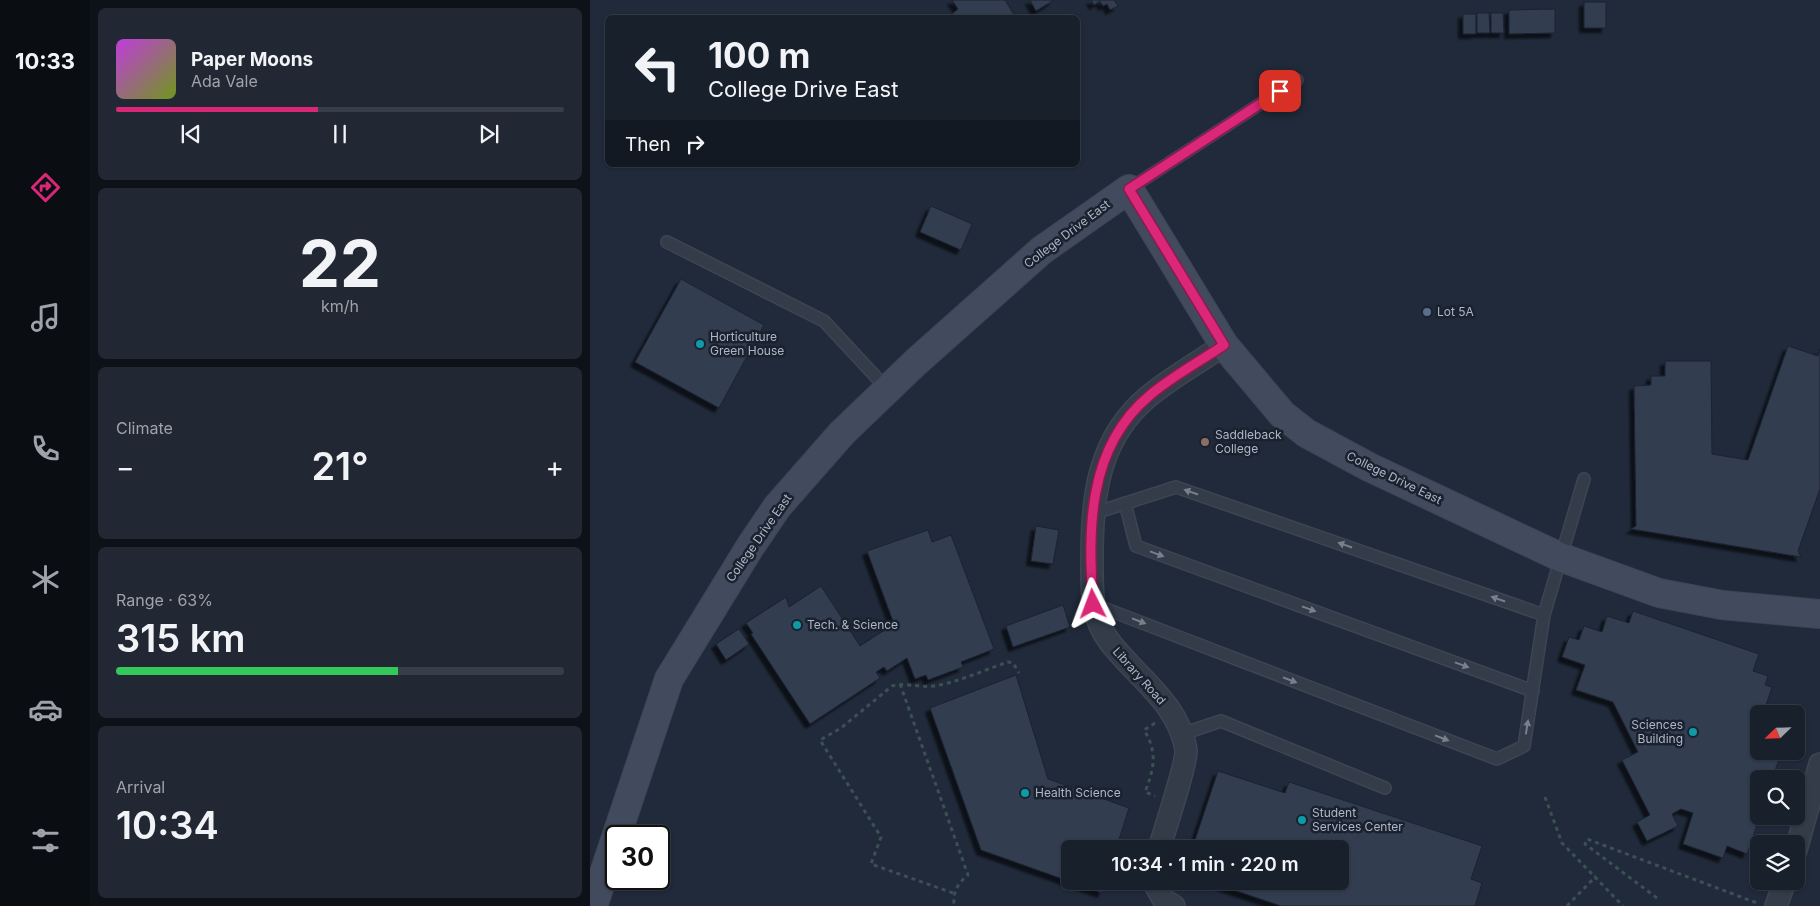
<!DOCTYPE html>
<html lang="en">
<head>
<meta charset="utf-8">
<style>
	body { margin:0; font-family:Inter,sans-serif; background:#212834; color:#f1f3f6; height:100vh; display:flex; flex-direction:column; font-size:19px; white-space:nowrap }
	* { box-sizing:border-box; margin:0 }
	p { font-size:16px; color:#9fa3a9 }
	.icon { flex:none; width:28px; height:28px; fill:none; stroke:currentColor; stroke-width:2; stroke-linecap:round; stroke-linejoin:round }
	.map { position:relative; flex:1; overflow:hidden }
	.drawer { display:flex; flex-direction:column; gap:8px; padding:8px; background:#0d1218; width:500px }
	.drawer>* { flex:none }
	.top-card { position:absolute; left:15px; top:15px; width:475px; height:152px; border-radius:8px; box-shadow:0 1px 4px #0004,0 0 0 1px #363e48; background:#18202c; color:#f1f3f6; overflow:hidden }
	.needle { width:32px; rotate:247deg }
	.tools { position:absolute; left:1160px; top:705px; display:grid; gap:10px }
	.tools a { display:grid; place-items:center; width:55px; height:55px; border-radius:8px; background:#18202c; box-shadow:0 1px 4px #0004,0 0 0 1px #363e48; font-size:25px }
	.speed { position:absolute; left:15px; top:825px; display:flex; gap:10px; font-size:25px; font-weight:700; text-align:center }
	.speed>* { display:grid; place-content:center; width:65px; height:65px; border-radius:50%; background:#18202c; box-shadow:0 1px 4px #0004,0 0 0 1px #363e48; line-height:1 }
	.speed .limit { border:2px solid #111; border-radius:8px; background:#fff; color:#111 }
	.pin { position:absolute; display:grid; place-items:center; width:42px; height:42px; color:#fff; margin:-21px; border-radius:10px; box-shadow:0 2px 8px #0006 }
	.me { position:absolute; width:55px; margin:-28px; rotate:357deg; stroke-linejoin:round; filter:drop-shadow(0 0 4px #0008) }
	.turn { display:flex; align-items:center; gap:18px; height:105px; padding:0 20px; font-size:22px }
	.turn .icon { width:65px; height:65px; stroke-width:2.5 }
	.turn b { display:block; font-size:35px; line-height:42px }
	.then { display:flex; align-items:center; height:48px; padding:0 20px; background:#0003; gap:10px; font-size:19px }
	.big { font-size:38px; font-weight:600; line-height:1.1 }
	.drawer .widget { flex:1; display:flex; flex-direction:column; justify-content:center; gap:8px; min-width:0; padding:0 18px; border-radius:8px; background:#212834 }
	.drawer .dial { align-items:center; gap:0 }
	.dial b { font-size:65px; line-height:1 }
	.song { display:flex; align-items:center; gap:15px }
	.cover { width:60px; height:60px; border-radius:8px; background:linear-gradient(135deg,hsl(290 70% 55%),hsl(80 70% 35%)) }
	.played { height:5px; border-radius:2px; background:linear-gradient(90deg,#db2777 45%,#363e48 45%) }
	.keys { display:flex; justify-content:space-around; direction:ltr }
	.heat { display:flex; justify-content:space-between; align-items:center; font-size:28px; direction:ltr }
	.charge { height:8px; border-radius:4px; background:linear-gradient(90deg,#34c759 63%,#363e48 0) }
	.trip { position:absolute; left:471px; top:840px; width:288px; height:50px; border-radius:8px; background:#18202c; box-shadow:0 1px 4px #0004,0 0 0 1px #363e48; font-weight:600; line-height:50px; text-align:center }
	main { display:flex; flex:1; min-height:0 }
	.dock { display:flex; flex-direction:column; width:90px; justify-content:space-around; align-items:center; background:#0a0d12; color:#9fa3a9 }
	.dock .icon { width:35px; height:35px }
	.dock .active { color:#db2777 }
	.dock b { font-size:22px; color:#f1f3f6 }
	.map>svg:first-child { display:block }
</style>
</head>
<body>
<main>
<nav class="dock">
<b>10:33</b>
<svg class="icon active" aria-label="directions" viewBox="0 0 24 24"><path d="M12 3l9 9-9 9-9-9zM9 14v-3h6M13 9l2 2-2 2"/></svg>
<svg class="icon" aria-label="music" viewBox="0 0 24 24"><path d="M9 18V5l10-2v13"/><circle cx="6" cy="18" r="3"/><circle cx="16" cy="16" r="3"/></svg>
<svg class="icon" aria-label="phone" viewBox="0 0 24 24"><path d="M5 4h4l2 5-3 2q2 4 5 5l2-3 5 2v4C11 20 4 13 5 4z"/></svg>
<svg class="icon" aria-label="climate" viewBox="0 0 24 24"><path d="M12 3v18M4 7l16 10M4 17L20 7"/></svg>
<svg class="icon" aria-label="car" viewBox="0 0 24 24"><path d="M5 17H2v-5l4-1 3-4h7l3 4 3 1v5h-3M9 17h6M6 11h13"/><circle cx="7" cy="17" r="2"/><circle cx="17" cy="17" r="2"/></svg>
<svg class="icon" aria-label="filters" viewBox="0 0 24 24"><path d="M4 7h16M4 17h16"/><circle cx="9" cy="7" r="2"/><circle cx="15" cy="17" r="2"/></svg>
</nav>
<section class="drawer">
<div class="widget">
<div class="song"><i class="cover"></i><div><b>Paper Moons</b><p>Ada Vale</p></div></div>
<div class="played"></div>
<div class="keys"><svg class="icon" aria-label="previous" viewBox="0 0 24 24"><path d="M18 5L8 12l10 7zM5 5v14"/></svg><svg class="icon" aria-label="pause" viewBox="0 0 24 24"><path d="M8 5v14M16 5v14"/></svg><svg class="icon" aria-label="next" viewBox="0 0 24 24"><path d="M6 5l10 7-10 7zM19 5v14"/></svg></div>
</div>
<div class="widget dial"><b>22</b><p>km/h</p></div>
<div class="widget"><p>Climate</p>
<div class="heat"><a>−</a><b class="big">21°</b><a>+</a></div>
</div>
<div class="widget"><p>Range · 63%</p><b class="big">315 km</b><div class="charge"></div></div>
<div class="widget"><p>Arrival</p><b class="big">10:34</b></div>
</section>
<div class="map">
<svg width="1230" height="906" viewBox="0 0 1230 906">
	<defs>
		<filter id="shadow"><feDropShadow dx="-4.5" dy="4.5" stdDeviation="1" flood-color="#0009"/></filter>
	</defs>
	<rect width="100%" height="100%" fill="#202a3a"/>
	<path fill="#323d50" stroke="#1b2331" filter="url(#shadow)" d="M362,0H415L426,18H357L368,9Z
		M440,0H464L446,11Z
		M501,0H524L528,6L520,10L517,4L513,6L510,1L504,5Z
		M994,2H1016V28H994Z
		M965,9V33L919,34V10Z
		M887,13H899L900,33H887Z
		M901,13H913L914,33H901Z
		M873,14H886V34H873Z
		M341,206L382,224L371,250L330,232Z
		M91,279L174,325L129,408L45,362Z
		M1198,346L1228,356L1230,349V489L1208,551L1211,557L1041,529L1046,526L1044,386L1061,385V376H1075V361H1121L1122,454L1158,460Z
		M446,526L469,530L463,564L441,561Z
		M338,530L342,542L361,535L404,649L371,662L373,667L338,680L336,675L325,679L317,658L297,671L294,667L286,672L290,678L220,724L161,634L163,633L156,623L196,597L199,607L231,586L270,646L304,624L277,551Z
		M473,605L480,627L423,647L416,626Z
		M1043,611L1169,654L1163,671L1178,676L1175,685L1182,687L1174,711L1182,714H1169V751H1192L1182,779H1169L1170,816L1157,854L1137,846L1133,858L1093,844L1103,813L1091,809L1082,814L1088,826L1057,841L1047,822L1060,815L1032,760L1048,752L1023,702L986,690L995,665L972,657L979,637L989,640L994,626L1012,632L1017,616L1039,623Z
		M149,629L159,644L136,660L126,644Z
		M426,675L458,779L539,808L526,849H480V881H516L512,893L391,850L340,708Z
		M628,771L695,793L699,782L892,846L881,879L892,883L885,906H691L617,881H750V849H602Z"/>
	<g fill="none" stroke-linecap="round" stroke-linejoin="round">
		<defs>
			<path id="lane" d="M539,189L707,80
				M77,242L234,321L298,390
				M535,503L546,546L943,691
				M502,514L586,487L954,615
				M503,604L907,759L934,746L954,615L994,479
				M592,734L631,721L795,788"/>
			<path id="street" d="M569,849C574,832 597,763 596,750C589,703 546,677 519,641C500,616 502,587 502,557C502,496 508,438 559,396C582,377 609,362 634,345
				M1206,850L1230,764
				M563,881L573,899L584,906
				M1186,906L1195,881"/>
			<path id="secondary" d="M3,906L79,679L160,547L187,507L252,433L326,362L452,250L539,189L634,345L692,414L716,433L779,467L970,557L1069,593L1132,605L1230,614"/>
		</defs>
		<use href="#lane" stroke="#3d4553" stroke-width="14"/>
		<use href="#street" stroke="#3d4553" stroke-width="24"/>
		<use href="#secondary" stroke="#3d4553" stroke-width="30"/>
		<path stroke="#3b5053" stroke-width="3" stroke-dasharray="4 4" stroke-linecap="butt" d="M310,684L378,875C367,884 363,892 364,906
			M565,723L554,730C568,752 564,769 555,792L565,796
			M955,797L972,843L1033,906
			M363,893L281,864L291,837L230,740L251,728L302,686C314,682 329,688 344,686C369,682 394,670 418,662L423,663L429,673
			M1067,898L995,844L997,839L1167,903
			M977,906L1006,876"/>
		<use href="#lane" stroke="#343c4a" stroke-width="11"/>
		<use href="#street" stroke="#343c4a" stroke-width="21"/>
		<use href="#secondary" stroke="#424a5d" stroke-width="28"/>
	</g>
	<defs><path id="oneway-solid" d="M-6-.8H1V-3.2L6.5 0L1 3.2V.8H-6Z" transform="scale(1.25)"/></defs>
	<g fill="#787f8e">
		<use href="#oneway-solid" transform="translate(601 492) rotate(-161)"/>
		<use href="#oneway-solid" transform="translate(755 545) rotate(-161)"/>
		<use href="#oneway-solid" transform="translate(567 554) rotate(20)"/>
		<use href="#oneway-solid" transform="translate(908 599) rotate(-161)"/>
		<use href="#oneway-solid" transform="translate(719 609) rotate(20)"/>
		<use href="#oneway-solid" transform="translate(549 621) rotate(21)"/>
		<use href="#oneway-solid" transform="translate(872 665) rotate(20)"/>
		<use href="#oneway-solid" transform="translate(700 680) rotate(21)"/>
		<use href="#oneway-solid" transform="translate(937 727) rotate(-81)"/>
		<use href="#oneway-solid" transform="translate(852 738) rotate(21)"/>
	</g>
	<g fill="none" stroke-linecap="round" stroke-linejoin="round">
		<defs>
			<path id="route" d="M503,604C498,530 497,448 559,396C581,377 609,362 634,345L539,189L690,91"/>
		</defs>
		<use href="#route" stroke="#8e194d" stroke-width="12"/>
		<use href="#route" stroke="#db2777" stroke-width="9"/>
	</g>
	<circle fill="#5c6f8a" stroke="#1a212f" stroke-width="2" cx="837" cy="312" r="5"/>
	<g fill="#0f9aa8" stroke="#1a212f" stroke-width="2">
		<circle cx="110" cy="344" r="5"/>
		<circle cx="207" cy="625" r="5"/>
		<circle cx="1103" cy="732" r="5"/>
		<circle cx="435" cy="793" r="5"/>
		<circle cx="712" cy="820" r="5"/>
	</g>
	<circle fill="#8d6e63" stroke="#1a212f" stroke-width="2" cx="615" cy="442" r="5"/>
	<g text-anchor="middle" stroke-width="5" stroke-linejoin="round" paint-order="stroke">
		<g font-size="12" fill="#afb6c6" stroke="#1a212f">
			<text transform="translate(477 234) rotate(-37)" y="4">College Drive East</text>
			<text transform="translate(804 478) rotate(26)" y="4">College Drive East</text>
			<text transform="translate(169 538) rotate(-55)" y="4">College Drive East</text>
			<text transform="translate(549 676) rotate(48)" y="4">Library Road</text>
		</g>
		<g font-size="12" fill="#afb6c6" stroke="#1a212f" text-anchor="start">
			<text x="847" y="316">Lot 5A</text>
			<text x="120" y="341">Horticulture<tspan x="120" dy="14">Green House</tspan></text>
			<text x="625" y="439">Saddleback<tspan x="625" dy="14">College</tspan></text>
			<text x="217" y="629">Tech. &amp; Science</text>
			<text x="1093" y="729" text-anchor="end">Sciences<tspan x="1093" dy="14">Building</tspan></text>
			<text x="445" y="797">Health Science</text>
			<text x="722" y="817">Student<tspan x="722" dy="14">Services Center</tspan></text>
		</g>
	</g>
</svg>
<div class="tools">
<a><svg class="needle" viewBox="-14 -14 28 28"><path d="M0-13l5 13h-10z" fill="#e53935"/><path d="M0 13l5-13h-10z" fill="#9fa3a9"/></svg></a>
<a><svg class="icon" aria-label="search" viewBox="0 0 24 24"><circle cx="10" cy="10" r="6"/><path d="M15 15l6 6"/></svg></a>
<a><svg class="icon" aria-label="layers" viewBox="0 0 24 24"><path d="M12 4l9 5-9 5-9-5zM3 14l9 5 9-5"/></svg></a>
</div>
<div class="speed"><div class="limit">30</div></div>
<div class="pin" style="left:690px;top:91px;background:#d93025"><svg class="icon" aria-label="arrive" viewBox="0 0 24 24"><path d="M6 21V4h12l-3 4 3 4H6"/></svg></div>
<svg class="me" style="left:503px;top:604px" viewBox="-20 -20 40 40"><path d="M0-17L14 15 0 8-14 15z" fill="#db2777" stroke="#fff" stroke-width="4"/></svg>
<div class="trip">10:34 · 1 min · 220 m</div>
<div class="top-card">
<div class="turn"><svg class="icon" aria-label="left" viewBox="0 0 24 24"><path d="M17 20v-9H6M10 6l-5 5 5 5"/></svg><div><b>100 m</b>College Drive East</div></div>
<div class="then">Then<svg class="icon" aria-label="right" viewBox="0 0 24 24"><path d="M7 20v-9h11M14 6l5 5-5 5"/></svg></div>
</div>
</div>
</main>
</body>
</html>
